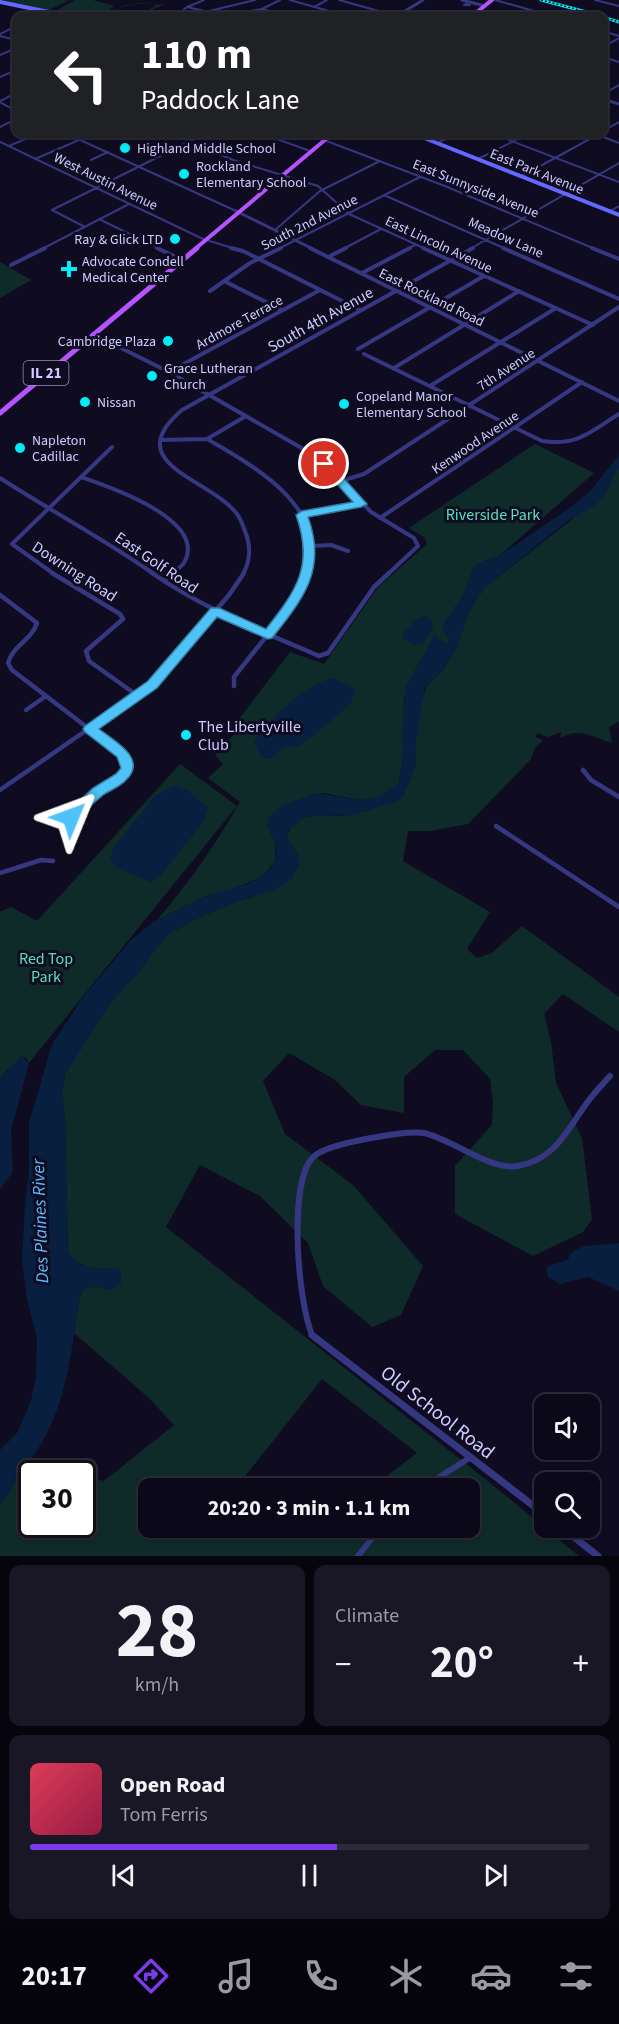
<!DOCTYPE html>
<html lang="en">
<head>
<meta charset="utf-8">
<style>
	body { margin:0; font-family:"Source Sans 3",sans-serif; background:#191726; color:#f1f3f6; height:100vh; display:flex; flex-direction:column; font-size:22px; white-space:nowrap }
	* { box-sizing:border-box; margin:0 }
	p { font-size:20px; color:#9a9aa2 }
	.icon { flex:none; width:33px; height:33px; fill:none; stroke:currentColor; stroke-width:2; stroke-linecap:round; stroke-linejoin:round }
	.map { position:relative; height:1556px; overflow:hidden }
	.details { display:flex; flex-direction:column; gap:9px; padding:9px; background:#06050e; flex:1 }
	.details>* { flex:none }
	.top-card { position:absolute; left:12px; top:12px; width:596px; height:126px; border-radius:12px; box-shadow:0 3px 9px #0003,0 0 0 2px #2b2a38; background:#202124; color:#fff; overflow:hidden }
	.buttons { position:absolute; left:534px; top:1394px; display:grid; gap:12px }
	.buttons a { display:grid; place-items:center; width:66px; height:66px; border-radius:12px; background:#0b0919; box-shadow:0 3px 9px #0003,0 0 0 2px #2b2a38; font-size:30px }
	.speed { position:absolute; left:18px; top:1460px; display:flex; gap:12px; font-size:30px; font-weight:700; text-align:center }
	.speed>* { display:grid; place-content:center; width:78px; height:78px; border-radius:50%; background:#0b0919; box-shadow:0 3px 9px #0003,0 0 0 2px #2b2a38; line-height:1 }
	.speed .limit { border:3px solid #111; border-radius:9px; background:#fff; color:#111 }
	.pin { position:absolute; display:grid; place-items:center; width:51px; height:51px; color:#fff; margin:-26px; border:3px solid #fff; border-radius:50%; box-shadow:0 2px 6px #0007 }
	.me { position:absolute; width:66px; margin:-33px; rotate:46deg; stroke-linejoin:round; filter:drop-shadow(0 0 4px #0008) }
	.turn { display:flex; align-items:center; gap:21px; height:126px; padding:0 30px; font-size:27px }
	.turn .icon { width:78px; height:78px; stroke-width:2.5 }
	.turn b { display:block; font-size:42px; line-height:51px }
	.big { font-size:45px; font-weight:700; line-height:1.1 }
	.details .widget { flex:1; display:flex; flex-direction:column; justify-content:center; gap:9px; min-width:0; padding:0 21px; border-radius:12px; background:#191726 }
	.details .dial { align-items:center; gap:0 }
	.dial b { font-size:78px; line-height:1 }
	.song { display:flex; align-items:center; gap:18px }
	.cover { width:72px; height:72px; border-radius:9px; background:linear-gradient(135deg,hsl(350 70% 55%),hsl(340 70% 35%)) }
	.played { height:6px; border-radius:3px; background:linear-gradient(90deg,#7c3aed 55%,#2b2a38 55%) }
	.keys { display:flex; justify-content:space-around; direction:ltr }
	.heat { display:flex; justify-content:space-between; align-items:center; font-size:33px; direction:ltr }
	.details .tiles { flex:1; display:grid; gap:9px; grid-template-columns:1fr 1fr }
	.widget:last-child { grid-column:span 2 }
	.trip { position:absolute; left:138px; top:1478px; width:342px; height:60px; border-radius:12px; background:#0b0919; box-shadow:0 3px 9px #0003,0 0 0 2px #2b2a38; font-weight:700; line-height:60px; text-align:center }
	.tabs { display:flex; height:96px; justify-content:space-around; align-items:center; background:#04040a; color:#9a9aa2 }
	.tabs .icon { width:42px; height:42px }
	.tabs .current { color:#7c3aed }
	.tabs b { font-size:27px; color:#f1f3f6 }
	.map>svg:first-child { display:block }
</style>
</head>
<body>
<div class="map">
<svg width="619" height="1556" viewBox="0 0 619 1556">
	<rect width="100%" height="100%" fill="#0f0c21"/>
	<path fill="#0f2b29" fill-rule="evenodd" d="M0,0H67L68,1L47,11Z
		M75,0H93L114,6L105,13C119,7 146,0 159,5L165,4L138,16H135L154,7L156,4C142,0 116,5 107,16H98L100,12C85,19 72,15 56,12L57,10Z
		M0,262L31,280L0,298Z
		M535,444L594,473L499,556L477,564L473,569L465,592L444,624L442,629L450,639L446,645L434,636L404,698L403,753L399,783L381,796L361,800L323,793L291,802L275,843V861L263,876L227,892L208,895L157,920C189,883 216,844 240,802L208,778L223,764L215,755L241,727L236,723L290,652L324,664L378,587L427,544L424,537L409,528Z
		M619,468V722L609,727L612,743C591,737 581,727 560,738L561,732L548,737L538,733L535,737L543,740L535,748L531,759L468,824L430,831H408L403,861L490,912L467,949L477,958L492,953L522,926L619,997V1032L563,994L544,1014L551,1042L556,1083L582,1138L592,1219L583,1232L533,1256L455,1214V1166L492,1125L493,1102L490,1079L463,1050H435L404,1077V1113L361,1105L335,1080L289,1053L263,1081L285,1134L353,1185L423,1266L401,1315L372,1327L323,1286L308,1243L260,1196L200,1165L166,1227L489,1482L579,1556H0V1505L31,1458L77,1473H32V1524H82L83,1475L104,1481L174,1425L149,1398L74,1333L79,1300L83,1289L95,1286L111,1290L110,1268C92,1269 80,1268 68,1253L65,1117L62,1092L65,1074L110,1003L167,935L202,916L238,901L253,897L299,858L287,838C294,805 332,820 354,814C371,810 387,803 403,797L416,764L415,747L420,709L427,685L444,669L456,648L469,612L484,588L606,493L615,471ZM322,1379L417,1453L371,1488H470V1527H318L299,1541L286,1527H148V1488H254L246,1475Z
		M180,764L237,806L29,1063L25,1057L7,1070L0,1079V912L11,907L37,921Z"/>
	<path fill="#081f3f" d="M619,455V468L615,471L606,493L597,504L565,523L484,588L469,612L456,648L444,669L425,687L415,747L416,764L403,797L395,802L351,815L311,816L301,820L289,829L287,838L299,858V865L291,880L274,890L238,901L202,916L167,935L136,976L110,1003L65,1074L62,1092L65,1117L68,1253C85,1274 97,1266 121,1269V1284L111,1290L95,1286L83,1289L79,1300C72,1345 68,1394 46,1435C33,1459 15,1482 0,1505V1450L17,1433L31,1401L36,1376L37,1337L27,1300L22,1259L25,1206L29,1170V1123L52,1044L84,996L131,940L153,922L208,895L242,886L263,876L270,869L275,861L276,853L275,843L267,826L269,817L279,807L315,793L361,800L381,796L399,783L403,753L402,731L406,686L434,636L446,644L450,639L442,629L444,624L465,592L473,569L477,564L499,556L571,507L591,490Z
		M425,616L431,618L433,629L422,645H414L403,639V634L414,621Z
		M333,678L356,689L350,704L318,732L299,746L283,748L270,759L261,757L254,742C265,722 310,681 333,678Z
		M175,785L189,791L209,809L202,824L160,876L151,882L116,868L110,859L114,847L155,796Z
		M21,1056L29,1063L11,1131L13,1172L0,1189V1079Z
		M619,1243V1291L588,1277L560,1284L548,1277L546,1267L567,1260L573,1251L584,1246Z"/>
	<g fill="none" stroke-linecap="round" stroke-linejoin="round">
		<path stroke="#363781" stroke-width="2" d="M290,0L336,13
			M339,0L397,16
			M495,0L552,16
			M595,0L619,6
			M466,4L470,5H464Z
			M187,7L222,15
			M314,7L327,0
			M262,9L288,16
			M205,12L255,0
			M38,16L49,12
			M176,16L187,7L204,0
			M220,16L262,9L280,0
			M603,31L619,36
			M0,34L16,26
			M0,36L16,40
			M603,47L619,38
			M0,55L16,48
			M603,57L619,62
			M0,77L16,70
			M603,94L619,85
			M0,101L16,93
			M0,102L16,111
			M0,127L16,119
			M603,131L619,122
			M67,134L236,211
			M173,134L233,160L318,186L349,214L426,249
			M263,134L310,151
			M493,134L619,182
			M596,134L619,143
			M324,140L445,186L595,249
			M0,142L203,239L236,249
			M437,143L457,134
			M9,146L37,134
			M35,159L79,140
			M478,159L528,134
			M91,160L108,152
			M522,176L599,134
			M384,195L506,249
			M52,210L204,134
			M52,210L85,227
			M610,211L619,206
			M99,219L160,249
			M275,230L320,191L380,161
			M42,249L129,204
			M278,249L420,177
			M343,249L381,229
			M407,249L415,245
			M470,249L619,163"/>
		<path stroke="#363781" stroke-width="4" d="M157,248L180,259
			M231,248L243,251L360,310
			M423,248L593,325
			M503,248L619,299
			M592,248L619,259
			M328,257L346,248
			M11,265L45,248
			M362,273L410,248
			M224,281L282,310
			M210,291L250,263L281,248
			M93,334L169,372L305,450L330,469L371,512L414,538L418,546L388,574
			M358,349L484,276
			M364,354L542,441C578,446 590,432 619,414
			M394,368L519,291
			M169,372L320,290
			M430,386L556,308
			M207,439C252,465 333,509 306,574
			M160,440L207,439L246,416
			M81,477C107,486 206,519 185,561C183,566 176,570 172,574
			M0,478C51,511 104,539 154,574
			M341,481L364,474L619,307
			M301,515L361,504
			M380,518L582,382
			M12,544L112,447
			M12,544L54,574
			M311,546L331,545L348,551
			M243,574C250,562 251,546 246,534C244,529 242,522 239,517C216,479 116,466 182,410L473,248"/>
		<path stroke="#363781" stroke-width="4.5" d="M52,573L120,614L123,619
			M152,573C204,609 261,631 319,656L328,653L374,587L389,573
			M164,581L173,573
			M0,595L37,623C32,640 13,645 8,663L12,670L122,754L128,763L125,774L98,791L71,817
			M123,619L86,651L89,661L138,696
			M234,686V677L295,600L307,573
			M26,710L46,696
			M583,770L591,780L619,797
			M0,790L152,685L229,595L244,573
			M496,826L619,907
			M0,873L41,860L53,861"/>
		<path stroke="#363781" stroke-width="6" d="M312,1335C298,1300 290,1198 308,1164C310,1161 314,1156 317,1154C333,1143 406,1130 424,1133C452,1139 490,1171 518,1166C553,1160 565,1134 584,1107C591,1096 601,1086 610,1076
			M422,1488L471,1457
			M358,1556L381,1527"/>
		<path stroke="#363781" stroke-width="3" d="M462,0L485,6
			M397,16L423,0
			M603,99L619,104
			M236,211L313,249"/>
		<path stroke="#363781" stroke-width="4" d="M310,248L619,401"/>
		<path stroke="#363781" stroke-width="7" d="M312,1335L544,1514
			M561,1527L598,1556"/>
		<path stroke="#6368ff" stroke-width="4" d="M0,2L68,16
			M414,134L619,215"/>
		<path stroke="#b553ff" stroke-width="4" d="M472,16L492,0
			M195,249L332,134"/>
		<path stroke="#b553ff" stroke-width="5" d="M0,413L197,248"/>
		<defs>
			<path id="rail" d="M541,0L602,16
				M603,17L619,22"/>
		</defs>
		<use href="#rail" stroke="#00ecf7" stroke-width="3"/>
		<use href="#rail" stroke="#0f0c21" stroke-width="1.5" stroke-dasharray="2" stroke-linecap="butt"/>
	</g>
	<path fill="#4fc3f7" stroke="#337fa1" stroke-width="1.5" d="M324,460L328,461L367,504L361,507L308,517C327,569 304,598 272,638L268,639L217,617L157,688L99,729C115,741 148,759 126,780C120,787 110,790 103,795C93,803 84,813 76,821H66L64,817L66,813L93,788L116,774L121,768L117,757L85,732L83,729L85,726L148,681L211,608H219L266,629C297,590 314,565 296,515L302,511L353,502L319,464Z"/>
	<g fill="#00ecf7" stroke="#0f0c21" stroke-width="2">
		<circle cx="125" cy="148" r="6"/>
		<circle cx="184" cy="174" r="6"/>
		<circle cx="175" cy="239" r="6"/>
		<path d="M66 260h6v6h6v6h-6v6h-6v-6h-6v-6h6z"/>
		<circle cx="168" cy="341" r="6"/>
		<circle cx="152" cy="376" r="6"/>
		<circle cx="85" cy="402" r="6"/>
		<circle cx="344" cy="404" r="6"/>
		<circle cx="20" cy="448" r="6"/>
		<circle cx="186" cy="735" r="6"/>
	</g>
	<g text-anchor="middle" stroke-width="6" stroke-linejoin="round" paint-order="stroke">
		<g font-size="14" fill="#cfccff" stroke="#0f0c21" text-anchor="start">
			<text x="137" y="153">Highland Middle School</text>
			<text x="196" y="171">Rockland<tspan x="196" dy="16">Elementary School</tspan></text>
			<text x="163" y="244" text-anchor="end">Ray &amp; Glick LTD</text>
			<text x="82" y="266">Advocate Condell<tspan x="82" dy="16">Medical Center</tspan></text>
			<text x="156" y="346" text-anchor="end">Cambridge Plaza</text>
			<text x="164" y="373">Grace Lutheran<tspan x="164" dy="16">Church</tspan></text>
			<text x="356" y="401">Copeland Manor<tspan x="356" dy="16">Elementary School</tspan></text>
			<text x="97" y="407">Nissan</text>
			<text x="32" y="445">Napleton<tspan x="32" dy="16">Cadillac</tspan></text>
		</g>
		<g font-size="14" fill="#cfccff" stroke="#0f0c21">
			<text transform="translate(537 171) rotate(22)" y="5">East Park Avenue</text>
			<text transform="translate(106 181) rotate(26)" y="5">West Austin Avenue</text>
			<text transform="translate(476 188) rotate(22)" y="5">East Sunnyside Avenue</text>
			<text transform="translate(309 222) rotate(-27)" y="5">South 2nd Avenue</text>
			<text transform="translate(506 237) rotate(24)" y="5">Meadow Lane</text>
			<text transform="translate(439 244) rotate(25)" y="5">East Lincoln Avenue</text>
			<text transform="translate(432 297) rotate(26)" y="5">East Rockland Road</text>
			<text transform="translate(239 322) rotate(-29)" y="5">Ardmore Terrace</text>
			<text transform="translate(506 369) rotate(-33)" y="5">7th Avenue</text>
			<text transform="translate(475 442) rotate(-34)" y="5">Kenwood Avenue</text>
		</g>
		<rect fill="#0f0c21" stroke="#9592bc" stroke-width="1.5" x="23.5" y="361" width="45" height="24" rx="4.5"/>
		<g font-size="15" font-weight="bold" fill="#cfccff">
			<text x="46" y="378">IL 21</text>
		</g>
		<g font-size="16" fill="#cfccff" stroke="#0f0c21">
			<text transform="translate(320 319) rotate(-29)" y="6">South 4th Avenue</text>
			<text transform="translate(157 562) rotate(34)" y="6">East Golf Road</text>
			<text transform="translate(75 571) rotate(33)" y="6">Downing Road</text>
		</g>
		<g font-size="16" fill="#55e2b7" stroke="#0f0c21">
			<text x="493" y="520">Riverside Park</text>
			<text x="46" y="964">Red Top<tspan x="46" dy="18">Park</tspan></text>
		</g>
		<g font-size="16" fill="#cfccff" stroke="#0f0c21" text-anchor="start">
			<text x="198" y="732">The Libertyville<tspan x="198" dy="18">Club</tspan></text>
		</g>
		<g font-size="18" font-style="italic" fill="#5abcff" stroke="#0f0c21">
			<text transform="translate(40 1221) rotate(-92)" y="6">Des Plaines River</text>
		</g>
		<g font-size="20" fill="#cfccff" stroke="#0f0c21">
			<text transform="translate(438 1412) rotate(38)" y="7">Old School Road</text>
		</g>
	</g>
</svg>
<div class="buttons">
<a><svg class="icon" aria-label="sound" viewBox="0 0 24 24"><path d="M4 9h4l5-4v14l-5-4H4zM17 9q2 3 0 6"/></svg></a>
<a><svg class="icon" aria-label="search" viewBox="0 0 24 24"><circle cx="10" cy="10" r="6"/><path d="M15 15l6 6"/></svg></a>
</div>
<div class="speed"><div class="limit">30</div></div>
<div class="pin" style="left:324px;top:464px;background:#d93025"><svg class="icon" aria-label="arrive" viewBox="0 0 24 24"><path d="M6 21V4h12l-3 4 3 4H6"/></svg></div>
<svg class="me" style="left:71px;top:817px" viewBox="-20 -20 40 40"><path d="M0-17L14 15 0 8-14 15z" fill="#4fc3f7" stroke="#fff" stroke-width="4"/></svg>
<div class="trip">20:20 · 3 min · 1.1 km</div>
<div class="top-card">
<div class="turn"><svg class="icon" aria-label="left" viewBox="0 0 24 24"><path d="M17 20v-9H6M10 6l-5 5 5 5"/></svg><div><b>110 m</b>Paddock Lane</div></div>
</div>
</div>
<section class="details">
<div class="tiles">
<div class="widget dial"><b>28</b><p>km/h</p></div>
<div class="widget"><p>Climate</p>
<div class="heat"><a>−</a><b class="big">20°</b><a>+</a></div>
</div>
<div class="widget">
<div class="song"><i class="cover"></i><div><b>Open Road</b><p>Tom Ferris</p></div></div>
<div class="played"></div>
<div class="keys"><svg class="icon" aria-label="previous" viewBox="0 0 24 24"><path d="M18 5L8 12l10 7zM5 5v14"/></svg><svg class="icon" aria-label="pause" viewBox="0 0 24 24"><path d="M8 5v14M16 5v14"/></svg><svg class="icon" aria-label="next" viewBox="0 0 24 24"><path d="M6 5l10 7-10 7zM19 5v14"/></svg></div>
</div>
</div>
</section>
<nav class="tabs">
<b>20:17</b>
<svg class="icon current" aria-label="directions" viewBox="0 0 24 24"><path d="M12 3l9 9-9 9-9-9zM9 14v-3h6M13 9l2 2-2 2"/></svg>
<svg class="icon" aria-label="music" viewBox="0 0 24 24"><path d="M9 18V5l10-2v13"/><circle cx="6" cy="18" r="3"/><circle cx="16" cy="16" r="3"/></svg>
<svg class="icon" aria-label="phone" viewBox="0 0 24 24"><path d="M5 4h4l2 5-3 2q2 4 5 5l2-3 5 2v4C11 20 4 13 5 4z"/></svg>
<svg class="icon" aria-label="climate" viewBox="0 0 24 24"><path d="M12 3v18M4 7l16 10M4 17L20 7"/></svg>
<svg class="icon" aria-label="car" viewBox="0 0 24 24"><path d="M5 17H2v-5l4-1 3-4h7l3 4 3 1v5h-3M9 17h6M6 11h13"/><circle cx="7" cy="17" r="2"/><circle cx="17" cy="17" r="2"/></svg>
<svg class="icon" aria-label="filters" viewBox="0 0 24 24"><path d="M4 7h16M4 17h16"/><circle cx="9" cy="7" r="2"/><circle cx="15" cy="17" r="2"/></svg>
</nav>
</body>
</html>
